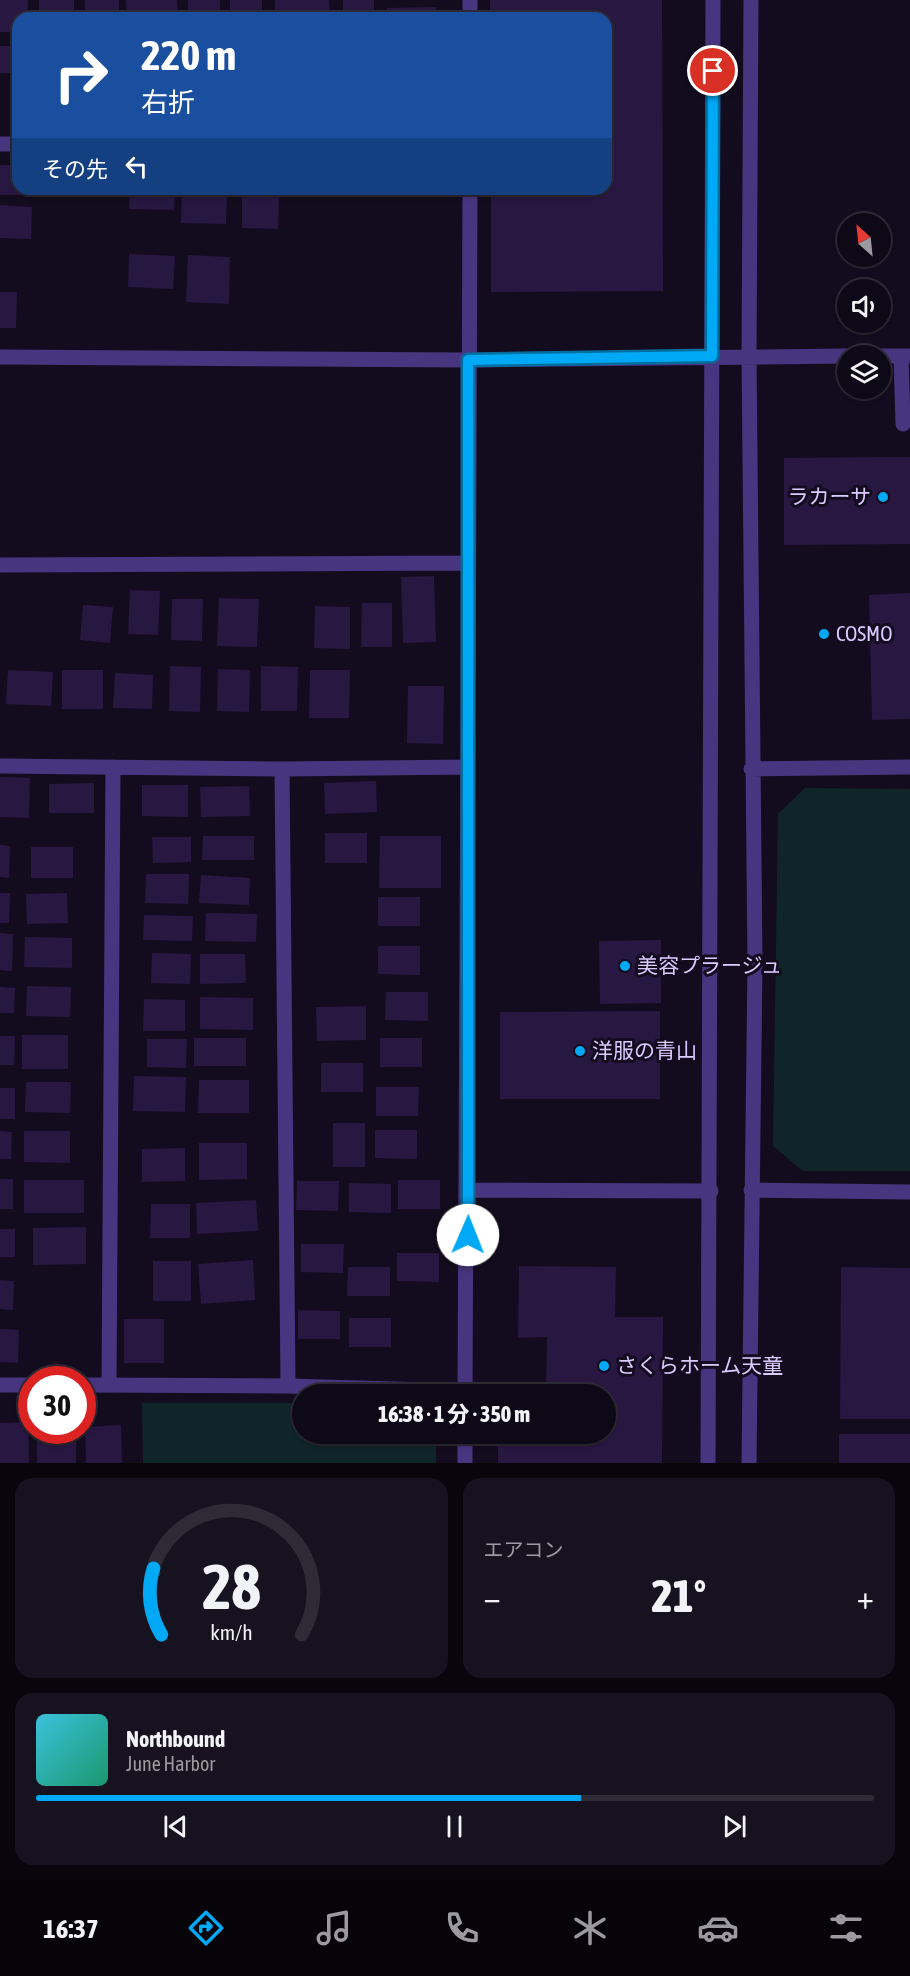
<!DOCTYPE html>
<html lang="ja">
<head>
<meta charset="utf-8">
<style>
	body { margin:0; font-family:"Asap Condensed","Noto Sans JP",sans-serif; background:#171220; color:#f1f3f6; height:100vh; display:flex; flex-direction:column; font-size:22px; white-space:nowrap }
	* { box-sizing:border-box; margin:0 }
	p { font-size:20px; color:#9b9aa1 }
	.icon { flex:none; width:33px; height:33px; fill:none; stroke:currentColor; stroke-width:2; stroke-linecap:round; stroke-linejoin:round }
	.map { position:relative; height:1463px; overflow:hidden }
	.details { display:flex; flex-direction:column; gap:15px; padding:15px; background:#08050d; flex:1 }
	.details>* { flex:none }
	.guide { position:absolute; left:12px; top:12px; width:600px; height:183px; border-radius:18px; box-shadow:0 2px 4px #0004,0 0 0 2px #2e2a36; background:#1a4fa0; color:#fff; overflow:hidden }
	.needle { width:39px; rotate:333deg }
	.tools { position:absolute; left:837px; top:213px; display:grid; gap:12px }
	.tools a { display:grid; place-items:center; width:54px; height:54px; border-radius:50%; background:#0e0917; box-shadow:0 2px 4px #0004,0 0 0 2px #2e2a36; font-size:30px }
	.speed { position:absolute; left:18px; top:1366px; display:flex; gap:12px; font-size:30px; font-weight:700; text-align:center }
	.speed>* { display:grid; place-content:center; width:78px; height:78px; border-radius:50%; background:#0e0917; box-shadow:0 2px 4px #0004,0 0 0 2px #2e2a36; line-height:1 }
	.speed .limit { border:9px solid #d22; background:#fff; color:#111 }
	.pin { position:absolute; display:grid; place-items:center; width:51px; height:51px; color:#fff; margin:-26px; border:3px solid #fff; border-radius:50%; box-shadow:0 2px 6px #0007 }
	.me { position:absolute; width:66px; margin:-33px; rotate:1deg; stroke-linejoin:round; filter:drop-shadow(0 0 4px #0008) }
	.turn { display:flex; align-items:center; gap:21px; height:126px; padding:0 30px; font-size:27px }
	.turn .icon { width:78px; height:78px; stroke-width:2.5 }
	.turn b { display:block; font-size:42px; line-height:51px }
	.then { display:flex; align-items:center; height:57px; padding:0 30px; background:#0003; gap:12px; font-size:22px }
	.big { font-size:45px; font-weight:800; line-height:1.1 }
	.details .tile { flex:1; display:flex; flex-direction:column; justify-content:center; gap:9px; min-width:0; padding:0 21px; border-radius:18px; background:#171220 }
	.details .dial { align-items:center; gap:0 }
	.dial svg { height:156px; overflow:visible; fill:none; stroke:#2e2a36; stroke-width:7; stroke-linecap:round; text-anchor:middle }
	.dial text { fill:#f1f3f6; stroke:none }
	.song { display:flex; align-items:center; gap:18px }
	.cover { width:72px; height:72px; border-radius:9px; background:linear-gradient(135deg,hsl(190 70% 55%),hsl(160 70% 35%)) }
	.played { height:6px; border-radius:3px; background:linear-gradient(90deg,#00a9f5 65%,#2e2a36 65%) }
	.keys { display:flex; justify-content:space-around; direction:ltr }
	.heat { display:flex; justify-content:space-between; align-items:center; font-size:33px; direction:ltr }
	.details .tiles { flex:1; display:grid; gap:15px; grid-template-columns:1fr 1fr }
	.tile:last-child { grid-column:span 2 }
	.trip { position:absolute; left:292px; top:1384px; width:324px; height:60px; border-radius:30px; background:#0e0917; box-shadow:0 2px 4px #0004,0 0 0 2px #2e2a36; font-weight:800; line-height:60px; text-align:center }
	.tab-bar { display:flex; height:96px; justify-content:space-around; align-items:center; background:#060409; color:#9b9aa1 }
	.tab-bar .icon { width:42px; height:42px }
	.tab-bar .current { color:#00a9f5 }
	.tab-bar b { font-size:27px; color:#f1f3f6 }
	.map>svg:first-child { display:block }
</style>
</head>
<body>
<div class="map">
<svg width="910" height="1463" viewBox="0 0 910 1463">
	<rect width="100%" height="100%" fill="#130c1f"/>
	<path fill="#0f2529" d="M805,788L910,789V1171H803L773,1146L778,814Z
		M142,1403H303V1434H436V1463H143Z"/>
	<path fill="#281741" d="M0,0H28L27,18H18V32H0Z
		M39,0H74V14L39,13Z
		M85,0H119V15H85Z
		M126,0H177L178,18H127Z
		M188,0H220V18H188Z
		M230,0H262V18H230Z
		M275,0H329L330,18H275Z
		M343,0H374V18H343Z
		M490,0H662L663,291L491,292V189H606V18H490Z
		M436,7V18H387V8Z
		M0,46H18V73H0Z
		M0,165H18V189H39V195H0Z
		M130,189H175L174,210L129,209Z
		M182,190H227L226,224L181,223Z
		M242,191L279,192L278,229L242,228Z
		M0,205L32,207L31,239L0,238Z
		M129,254L175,256L173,289L128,287Z
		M188,255L230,257L229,304L186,302Z
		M0,292H17L16,328H0Z
		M910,457V544L784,545V458Z
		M434,576L436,642L403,643L401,577Z
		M130,590L160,591L158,635L128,634Z
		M910,593V719L872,720L869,595Z
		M219,598L259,599L257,647L217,646Z
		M172,599H203L202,641L171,640Z
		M362,603H392V647H361Z
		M83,605L113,607L110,643L80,640Z
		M315,606L350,607V649L314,648Z
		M170,666L201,667L200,712L169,711Z
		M261,666L298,667L297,711H261Z
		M218,669L250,670L249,712L217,711Z
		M8,670L53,672L51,706L6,704Z
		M62,670H103V709H62Z
		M310,670H350L349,718H309Z
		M115,673L153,675L152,709L113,708Z
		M408,686H444L443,744L407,743Z
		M0,777L30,778L29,818L0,817Z
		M376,781L377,812L325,814L324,783Z
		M94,783V813H49V784Z
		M142,785H188V817L142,816Z
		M249,786L250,816L201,817L200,787Z
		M325,833H367V863H325Z
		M203,836H254V860H202Z
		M380,836H441V888H379Z
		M152,837H191V862L153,863Z
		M0,845L10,846L9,878L0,877Z
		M31,847H73V878H31Z
		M146,874H189L188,904L145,903Z
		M201,875L250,878L249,905L199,903Z
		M0,893H10L9,923H0Z
		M67,893L68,923L27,924L26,894Z
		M378,897H420V926H378Z
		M206,913L257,914L256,942L205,941Z
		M144,915L193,916L192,941L143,940Z
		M0,933L13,934L12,971L0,970Z
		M25,937L72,938V968L24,967Z
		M661,940V1003L600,1004L599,941Z
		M378,946H420V975L378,974Z
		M152,953L191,954L190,984L151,983Z
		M200,954H245L246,983L200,984Z
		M27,986L71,987L70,1017L26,1016Z
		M0,987L15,988L14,1013H0Z
		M386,992H428V1021L385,1020Z
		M200,997L253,998V1030L200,1029Z
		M144,999L185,1000V1031H143Z
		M366,1006V1040L317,1041L316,1007Z
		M660,1011V1099H500V1012Z
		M22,1035H68V1069H22Z
		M0,1036H15L14,1065H0Z
		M194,1038H246V1066H194Z
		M380,1038H422V1067H380Z
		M147,1039H187L186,1068L147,1067Z
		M321,1063H363V1092H321Z
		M134,1076L186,1077L185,1112L133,1111Z
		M199,1080H249V1113H198Z
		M26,1082H71L70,1113L25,1112Z
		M376,1087H419L418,1116H376Z
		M0,1088H15V1119H0Z
		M333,1123H365V1167H333Z
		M375,1130H417V1159L375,1158Z
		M0,1131L12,1132L11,1159H0Z
		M24,1131H70V1163L24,1162Z
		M199,1143H247V1179L199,1180Z
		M185,1148V1181L142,1182V1149Z
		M0,1179H13V1209H0Z
		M24,1180H84V1213H24Z
		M398,1180H440V1209H398Z
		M297,1181H339L338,1211L296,1210Z
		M349,1183L391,1184V1213L349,1212Z
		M256,1200L258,1231L197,1234L196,1203Z
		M151,1204H190V1238H150Z
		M86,1227V1264L33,1265V1228Z
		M0,1229H15V1257H0Z
		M301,1244H344L343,1273L301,1272Z
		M397,1253H439V1282L397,1281Z
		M253,1260L255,1300L201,1304L198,1264Z
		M153,1261H191V1301H153Z
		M519,1266L616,1267L615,1317H663L662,1463H498V1434H606V1395H546L547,1337L518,1338Z
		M348,1267H390V1296H347Z
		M841,1267L910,1268V1419H840Z
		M0,1280L14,1281L13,1310L0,1309Z
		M298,1310L340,1311V1339H298Z
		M349,1318H391V1347H349Z
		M124,1319H164V1363H124Z
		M0,1329L19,1330L18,1363L0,1362Z
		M28,1422L29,1463H0V1423Z
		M121,1425L122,1463H86L85,1427Z
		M37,1431H76V1463H37Z
		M839,1434H910V1463H839Z"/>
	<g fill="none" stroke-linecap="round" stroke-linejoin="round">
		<path stroke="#483580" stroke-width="15" d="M470,0V18
			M0,144H18
			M880,356H910
			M901,356L903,424
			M0,357L468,360L848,356
			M0,565L466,563
			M0,766L282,769L468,767
			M282,769L288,1386
			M751,769L910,767
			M469,1190L711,1191
			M751,1190L910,1192
			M0,1385H32
			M82,1385L288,1386L465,1391
			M109,1385L113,767
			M465,1395C470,993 466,591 470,189
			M465,1463V1434
			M708,1463L713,0
			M749,1463L755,962L749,356L751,0"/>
	</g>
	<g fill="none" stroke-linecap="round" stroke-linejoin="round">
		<defs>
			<path id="route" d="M468,1235V360L712,356L713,71"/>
		</defs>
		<use href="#route" stroke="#006e9f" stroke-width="15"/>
		<use href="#route" stroke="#00a9f5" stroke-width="10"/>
	</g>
	<g fill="#00a9f5" stroke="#130c1f" stroke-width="2">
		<circle cx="883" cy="497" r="6"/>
		<circle cx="824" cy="634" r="6"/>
		<circle cx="625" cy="966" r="6"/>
		<circle cx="580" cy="1051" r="6"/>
		<circle cx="604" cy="1366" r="6"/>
	</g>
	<g text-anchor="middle" stroke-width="6" stroke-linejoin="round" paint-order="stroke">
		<g font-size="21" fill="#dbcaff" stroke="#130c1f" text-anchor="start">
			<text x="871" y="504" text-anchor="end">ラカーサ</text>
			<text x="836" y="641">COSMO</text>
			<text x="637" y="973">美容プラージュ</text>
			<text x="592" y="1058">洋服の青山</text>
			<text x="616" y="1373">さくらホーム天童</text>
		</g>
	</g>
</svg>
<div class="tools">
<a><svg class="needle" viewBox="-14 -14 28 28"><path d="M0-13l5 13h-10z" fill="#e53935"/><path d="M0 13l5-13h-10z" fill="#9b9aa1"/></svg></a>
<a><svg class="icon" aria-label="sound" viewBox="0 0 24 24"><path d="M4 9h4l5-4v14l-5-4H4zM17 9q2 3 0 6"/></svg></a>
<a><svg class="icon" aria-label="layers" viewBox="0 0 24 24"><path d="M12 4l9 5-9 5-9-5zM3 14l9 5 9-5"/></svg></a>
</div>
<div class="speed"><div class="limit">30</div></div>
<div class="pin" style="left:713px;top:71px;background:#d93025"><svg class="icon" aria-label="arrive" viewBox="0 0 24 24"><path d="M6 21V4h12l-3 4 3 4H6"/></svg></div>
<svg class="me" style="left:468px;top:1235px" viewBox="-20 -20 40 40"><circle r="19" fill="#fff"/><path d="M0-13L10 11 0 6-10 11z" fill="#00a9f5"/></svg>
<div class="trip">16:38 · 1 分 · 350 m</div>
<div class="guide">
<div class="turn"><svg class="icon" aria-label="right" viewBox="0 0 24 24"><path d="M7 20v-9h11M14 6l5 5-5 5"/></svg><div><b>220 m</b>右折</div></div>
<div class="then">その先<svg class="icon" aria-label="left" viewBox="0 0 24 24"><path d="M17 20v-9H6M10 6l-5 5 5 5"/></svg></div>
</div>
</div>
<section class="details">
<div class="tiles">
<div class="tile dial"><svg viewBox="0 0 100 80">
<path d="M14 69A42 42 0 1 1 86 69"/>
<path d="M14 69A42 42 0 0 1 10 35" stroke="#00a9f5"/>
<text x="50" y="56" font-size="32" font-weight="700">28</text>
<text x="50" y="72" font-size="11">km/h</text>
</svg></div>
<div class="tile"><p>エアコン</p>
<div class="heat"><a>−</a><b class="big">21°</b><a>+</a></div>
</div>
<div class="tile">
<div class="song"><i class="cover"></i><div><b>Northbound</b><p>June Harbor</p></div></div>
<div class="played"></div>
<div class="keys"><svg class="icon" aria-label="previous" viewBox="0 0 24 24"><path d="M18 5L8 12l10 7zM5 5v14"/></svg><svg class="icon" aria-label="pause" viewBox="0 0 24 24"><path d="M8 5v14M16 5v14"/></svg><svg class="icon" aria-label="next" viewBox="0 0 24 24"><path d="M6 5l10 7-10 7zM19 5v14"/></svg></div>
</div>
</div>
</section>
<nav class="tab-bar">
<b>16:37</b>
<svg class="icon current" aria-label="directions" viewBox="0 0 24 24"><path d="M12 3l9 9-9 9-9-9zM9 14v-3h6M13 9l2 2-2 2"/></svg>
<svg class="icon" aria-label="music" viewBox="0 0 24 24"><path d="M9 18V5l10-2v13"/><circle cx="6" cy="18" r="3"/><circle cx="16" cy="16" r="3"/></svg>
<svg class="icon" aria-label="phone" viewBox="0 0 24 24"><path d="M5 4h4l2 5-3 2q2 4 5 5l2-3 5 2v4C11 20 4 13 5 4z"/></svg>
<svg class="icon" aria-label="climate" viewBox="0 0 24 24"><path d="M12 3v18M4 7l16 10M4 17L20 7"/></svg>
<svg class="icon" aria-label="car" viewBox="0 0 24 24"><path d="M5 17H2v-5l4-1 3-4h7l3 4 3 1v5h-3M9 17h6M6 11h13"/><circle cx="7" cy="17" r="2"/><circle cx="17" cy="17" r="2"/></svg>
<svg class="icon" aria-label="filters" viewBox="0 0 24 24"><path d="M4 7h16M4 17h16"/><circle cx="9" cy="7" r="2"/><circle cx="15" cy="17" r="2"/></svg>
</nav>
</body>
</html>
